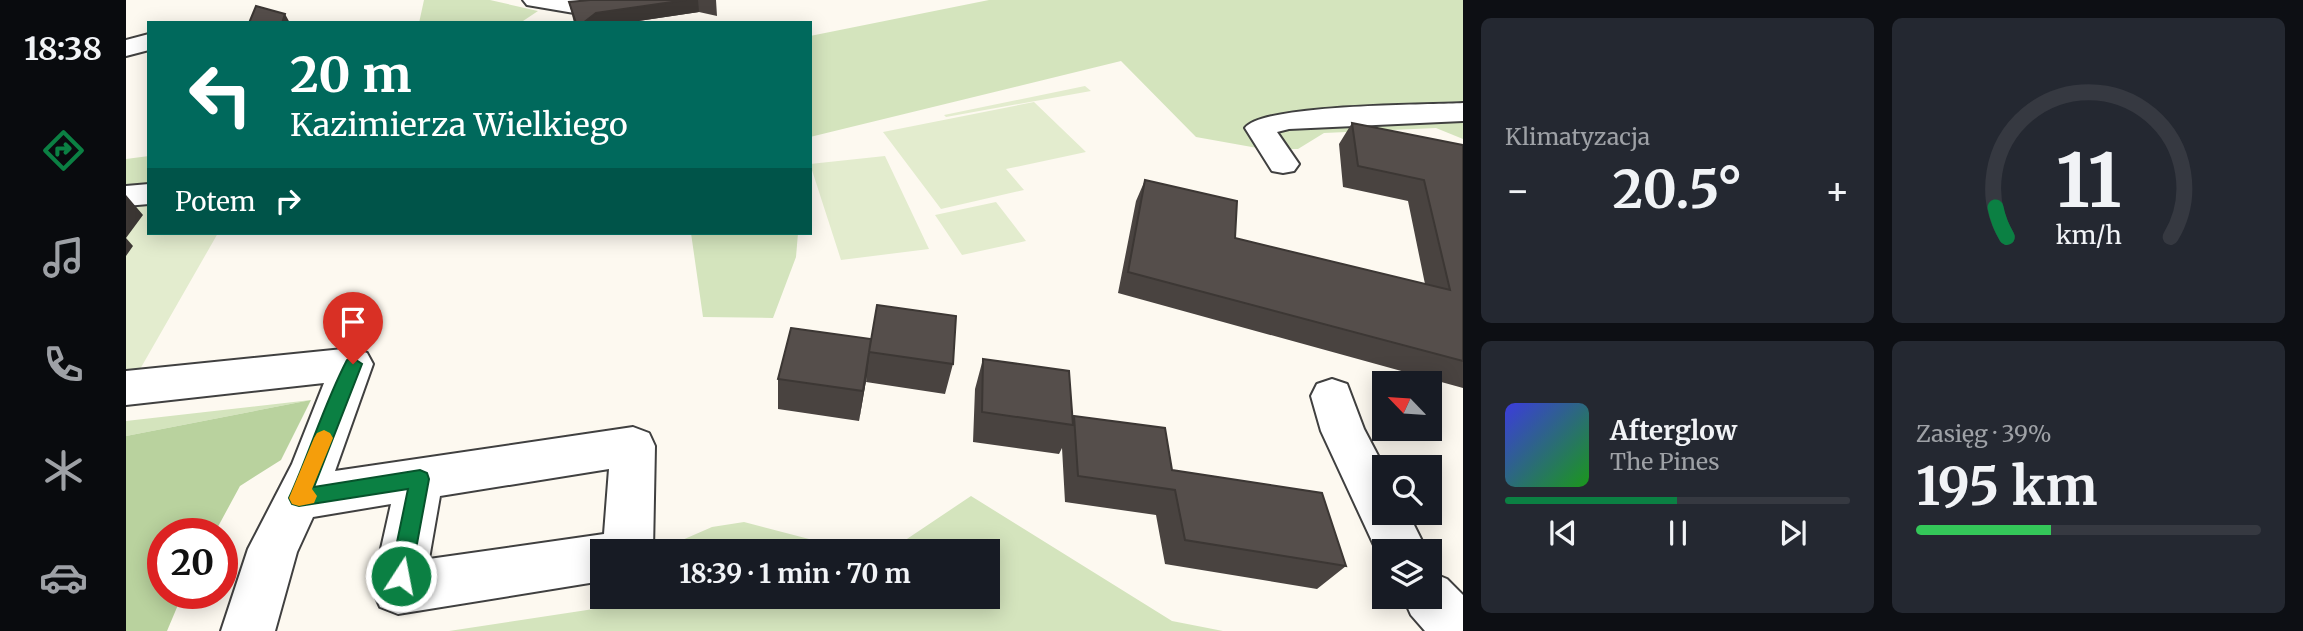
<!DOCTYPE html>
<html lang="pl">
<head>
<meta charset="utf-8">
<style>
	body { margin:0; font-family:Merriweather,serif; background:#242831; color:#f1f3f6; height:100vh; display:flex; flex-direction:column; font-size:26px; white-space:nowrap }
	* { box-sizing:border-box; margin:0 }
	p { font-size:23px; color:#9ea1a6 }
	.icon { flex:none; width:38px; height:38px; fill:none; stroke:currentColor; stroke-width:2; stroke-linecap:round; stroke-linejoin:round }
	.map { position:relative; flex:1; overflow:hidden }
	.sheet { display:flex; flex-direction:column; gap:18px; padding:18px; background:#0d0f14; width:840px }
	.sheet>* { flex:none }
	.top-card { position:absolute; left:21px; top:21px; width:665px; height:214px; border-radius:0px; box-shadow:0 4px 18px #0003; background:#00695c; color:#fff; overflow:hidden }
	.needle { width:46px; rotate:295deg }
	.buttons { position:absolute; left:1246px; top:371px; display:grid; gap:14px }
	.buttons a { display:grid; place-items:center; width:70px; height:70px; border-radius:0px; background:#171b24; box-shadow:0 4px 18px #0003; font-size:35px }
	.speed { position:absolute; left:21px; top:518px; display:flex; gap:14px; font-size:35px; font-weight:700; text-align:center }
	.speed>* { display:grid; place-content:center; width:91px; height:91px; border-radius:50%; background:#171b24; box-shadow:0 4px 18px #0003; line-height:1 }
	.speed .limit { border:10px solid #d22; background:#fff; color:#111 }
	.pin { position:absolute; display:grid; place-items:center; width:60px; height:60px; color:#fff; margin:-72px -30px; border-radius:50% 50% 50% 0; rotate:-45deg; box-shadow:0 0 7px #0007 }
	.pin .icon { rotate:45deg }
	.me { position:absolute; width:77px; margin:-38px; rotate:11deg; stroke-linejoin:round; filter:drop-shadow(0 0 5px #0008) }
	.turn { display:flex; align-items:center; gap:24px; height:147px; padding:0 28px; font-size:32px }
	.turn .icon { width:91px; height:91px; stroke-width:2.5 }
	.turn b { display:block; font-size:49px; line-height:60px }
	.then { display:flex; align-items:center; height:66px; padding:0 28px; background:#0003; gap:14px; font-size:26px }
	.big { font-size:52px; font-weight:700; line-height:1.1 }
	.sheet .tile { flex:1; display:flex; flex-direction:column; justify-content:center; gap:10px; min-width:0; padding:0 24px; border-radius:10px; background:#242831 }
	.sheet .dial { align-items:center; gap:0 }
	.dial svg { height:182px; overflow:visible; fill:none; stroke:#363941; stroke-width:7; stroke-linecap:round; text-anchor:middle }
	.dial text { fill:#f1f3f6; stroke:none }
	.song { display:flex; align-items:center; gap:21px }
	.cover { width:84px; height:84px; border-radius:10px; background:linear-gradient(135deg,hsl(240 70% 55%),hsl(120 70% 35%)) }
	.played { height:7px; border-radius:4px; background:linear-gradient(90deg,#0b8043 50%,#363941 50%) }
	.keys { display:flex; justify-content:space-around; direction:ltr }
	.heat { display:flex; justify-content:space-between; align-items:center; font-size:38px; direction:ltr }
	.charge { height:10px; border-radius:5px; background:linear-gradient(90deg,#34c759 39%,#363941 0) }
	.sheet .tiles { flex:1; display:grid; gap:18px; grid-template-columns:repeat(2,1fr) }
	.trip { position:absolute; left:464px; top:539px; width:410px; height:70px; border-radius:0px; background:#171b24; box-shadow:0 4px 18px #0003; font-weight:700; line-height:70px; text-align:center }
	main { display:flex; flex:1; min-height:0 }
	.tabs { display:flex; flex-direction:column; width:126px; justify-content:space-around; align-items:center; background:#090b0e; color:#9ea1a6 }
	.tabs .icon { width:49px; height:49px }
	.tabs .on { color:#0b8043 }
	.tabs b { font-size:32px; color:#f1f3f6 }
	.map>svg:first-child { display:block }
</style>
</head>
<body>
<main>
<nav class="tabs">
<b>18:38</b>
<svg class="icon on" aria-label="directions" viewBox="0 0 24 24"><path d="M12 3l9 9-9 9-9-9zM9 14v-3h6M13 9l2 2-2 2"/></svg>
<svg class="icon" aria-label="music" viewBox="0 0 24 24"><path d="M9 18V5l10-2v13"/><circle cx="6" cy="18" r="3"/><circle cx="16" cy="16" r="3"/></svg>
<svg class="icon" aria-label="phone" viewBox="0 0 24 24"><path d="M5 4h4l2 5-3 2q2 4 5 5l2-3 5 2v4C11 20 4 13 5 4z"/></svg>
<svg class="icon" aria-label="climate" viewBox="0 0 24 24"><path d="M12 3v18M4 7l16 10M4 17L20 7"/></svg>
<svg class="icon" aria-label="car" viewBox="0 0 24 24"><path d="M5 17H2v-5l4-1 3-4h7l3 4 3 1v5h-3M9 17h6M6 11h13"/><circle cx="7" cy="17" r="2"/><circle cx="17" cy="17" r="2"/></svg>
</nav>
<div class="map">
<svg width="1337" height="631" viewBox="0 0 1337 631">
	<rect width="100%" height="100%" fill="#fdf9f0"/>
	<path fill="#d4e4bd" d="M298,0H364L412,11L394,23H293Z
		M863,0H1337V139L1310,128L1198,133L1172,149H1137L1070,137L995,61L684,137V36Z
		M23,156V187L0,189V159Z
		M565,233H672L670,257L647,318L577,317Z
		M185,400L0,436V421Z
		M845,496L1046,621L1097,631H323L527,600L528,597H861V551H763Z
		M618,522L729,551H531L586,527Z"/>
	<path fill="#b9d29e" d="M185,400L155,460L114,486L88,534H37V593H57L41,631H0V436Z"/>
	<path fill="#e3ecce" d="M959,86L965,91L820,117L818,115Z
		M908,102L960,152L880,169L898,190L815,209L757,132Z
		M759,156L803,249L715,260L684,164Z
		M23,199V233H92L9,378L0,379V201Z
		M870,202L900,241L836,255L809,215Z"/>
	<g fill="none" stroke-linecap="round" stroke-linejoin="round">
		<defs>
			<path id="minor" d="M397,0H520L516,5L508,7L454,14L401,5Z
				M23,34V50L0,56V40Z
				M1337,103V121L1163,129L1151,132L1173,164L1168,171L1157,173L1146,171L1119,128C1136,104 1301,105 1337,103Z
				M23,184V204L0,206V186Z
				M227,348L241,353L247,364L209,471L507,427L523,433L529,446L527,551H476V581L272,614L254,607L246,589L265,504L187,517L171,552L149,631H95L122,549L166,464L198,383L0,405V371ZM483,469L478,534L303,559L314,496Z
				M1206,379L1221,384L1238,429L1258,467V513H1282L1301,551H1258V567L1195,431L1185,396L1191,384Z
				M1304,572L1321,579L1337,595V631H1299L1285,615L1277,597H1304Z"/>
		</defs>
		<use href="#minor" stroke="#404040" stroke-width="4"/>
		<use href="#minor" fill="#fff" fill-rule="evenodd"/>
	</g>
	<path fill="#494340" d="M464,0H590L591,16L573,12L499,23H448L443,2Z
		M1226,123L1337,145V388L992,293L1010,201L1019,180L1109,238L1299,284L1282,201L1217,187L1213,144Z
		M665,328L827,364L819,394L740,382L741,375L733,421L652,409V379Z
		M857,359L946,419L948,416L1220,566L1191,589L1039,564L1030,515L939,502L936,448L933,454L847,442L849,389Z"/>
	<path fill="#3c3734" d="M560,0H572L573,12L499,23H457L470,13Z
		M159,14L164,23H156Z
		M0,195L17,215L0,238L7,246L0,256Z
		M745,339L741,375L733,421L737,391Z"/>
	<path fill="#554e4b" stroke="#3c3734" stroke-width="2" d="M464,0H560L470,13L457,23H450L443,2Z
		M130,6L159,14L156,23H123Z
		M1226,123L1337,145V361L1002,272L1019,180L1111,201L1109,238L1324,290L1298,180L1232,166Z
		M751,305L830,316L827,364L743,352Z
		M665,328L745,339L737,391L652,379Z
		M857,359L943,371L947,425L856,412Z
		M948,416L1039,428L1046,470L1196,493L1220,566L1059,540L1049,490L952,476Z"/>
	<path fill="#0b8043" stroke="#07532c" stroke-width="2" d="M227,358L236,364L188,487L294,470L301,473L303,479L285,576L282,583L275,586L267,583L264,576L282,489L173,506L166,504L163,498C184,452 198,404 221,360Z"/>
	<path fill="#f59e0b" d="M198,430L204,433L207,438L186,489L191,496L188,503L173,506L166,504L163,498L188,438L191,433Z"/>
</svg>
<div class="buttons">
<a><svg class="needle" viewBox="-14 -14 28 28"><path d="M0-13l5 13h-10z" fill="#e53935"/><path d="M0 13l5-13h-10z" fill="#9ea1a6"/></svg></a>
<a><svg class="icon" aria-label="search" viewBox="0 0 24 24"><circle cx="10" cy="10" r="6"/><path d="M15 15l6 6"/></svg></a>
<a><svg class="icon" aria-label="layers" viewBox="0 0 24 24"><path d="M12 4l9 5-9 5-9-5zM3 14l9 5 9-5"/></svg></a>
</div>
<div class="speed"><div class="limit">20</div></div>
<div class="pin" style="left:227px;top:364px;background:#d93025"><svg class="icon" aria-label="arrive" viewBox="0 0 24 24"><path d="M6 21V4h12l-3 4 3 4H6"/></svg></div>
<svg class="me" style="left:275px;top:576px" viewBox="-20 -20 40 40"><circle r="17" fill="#0b8043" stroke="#fff" stroke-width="3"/><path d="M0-11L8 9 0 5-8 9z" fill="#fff"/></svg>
<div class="trip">18:39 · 1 min · 70 m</div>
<div class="top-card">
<div class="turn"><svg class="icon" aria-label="left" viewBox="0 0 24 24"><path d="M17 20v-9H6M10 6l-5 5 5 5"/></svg><div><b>20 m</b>Kazimierza Wielkiego</div></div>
<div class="then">Potem<svg class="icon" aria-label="right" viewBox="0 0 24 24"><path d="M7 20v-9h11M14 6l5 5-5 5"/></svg></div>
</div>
</div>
<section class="sheet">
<div class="tiles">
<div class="tile"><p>Klimatyzacja</p>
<div class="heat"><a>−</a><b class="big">20.5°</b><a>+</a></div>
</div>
<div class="tile dial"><svg viewBox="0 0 100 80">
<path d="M14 69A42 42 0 1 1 86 69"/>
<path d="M14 69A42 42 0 0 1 9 56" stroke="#0b8043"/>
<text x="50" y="56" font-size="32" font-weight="700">11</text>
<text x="50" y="72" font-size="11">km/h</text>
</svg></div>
<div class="tile">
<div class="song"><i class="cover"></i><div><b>Afterglow</b><p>The Pines</p></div></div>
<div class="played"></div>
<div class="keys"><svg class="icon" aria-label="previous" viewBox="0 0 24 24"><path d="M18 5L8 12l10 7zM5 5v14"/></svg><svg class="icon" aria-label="pause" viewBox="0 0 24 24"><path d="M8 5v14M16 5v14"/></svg><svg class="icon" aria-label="next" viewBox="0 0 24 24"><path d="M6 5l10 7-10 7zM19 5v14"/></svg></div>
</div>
<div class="tile"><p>Zasięg · 39%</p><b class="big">195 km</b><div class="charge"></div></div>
</div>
</section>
</main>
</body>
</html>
